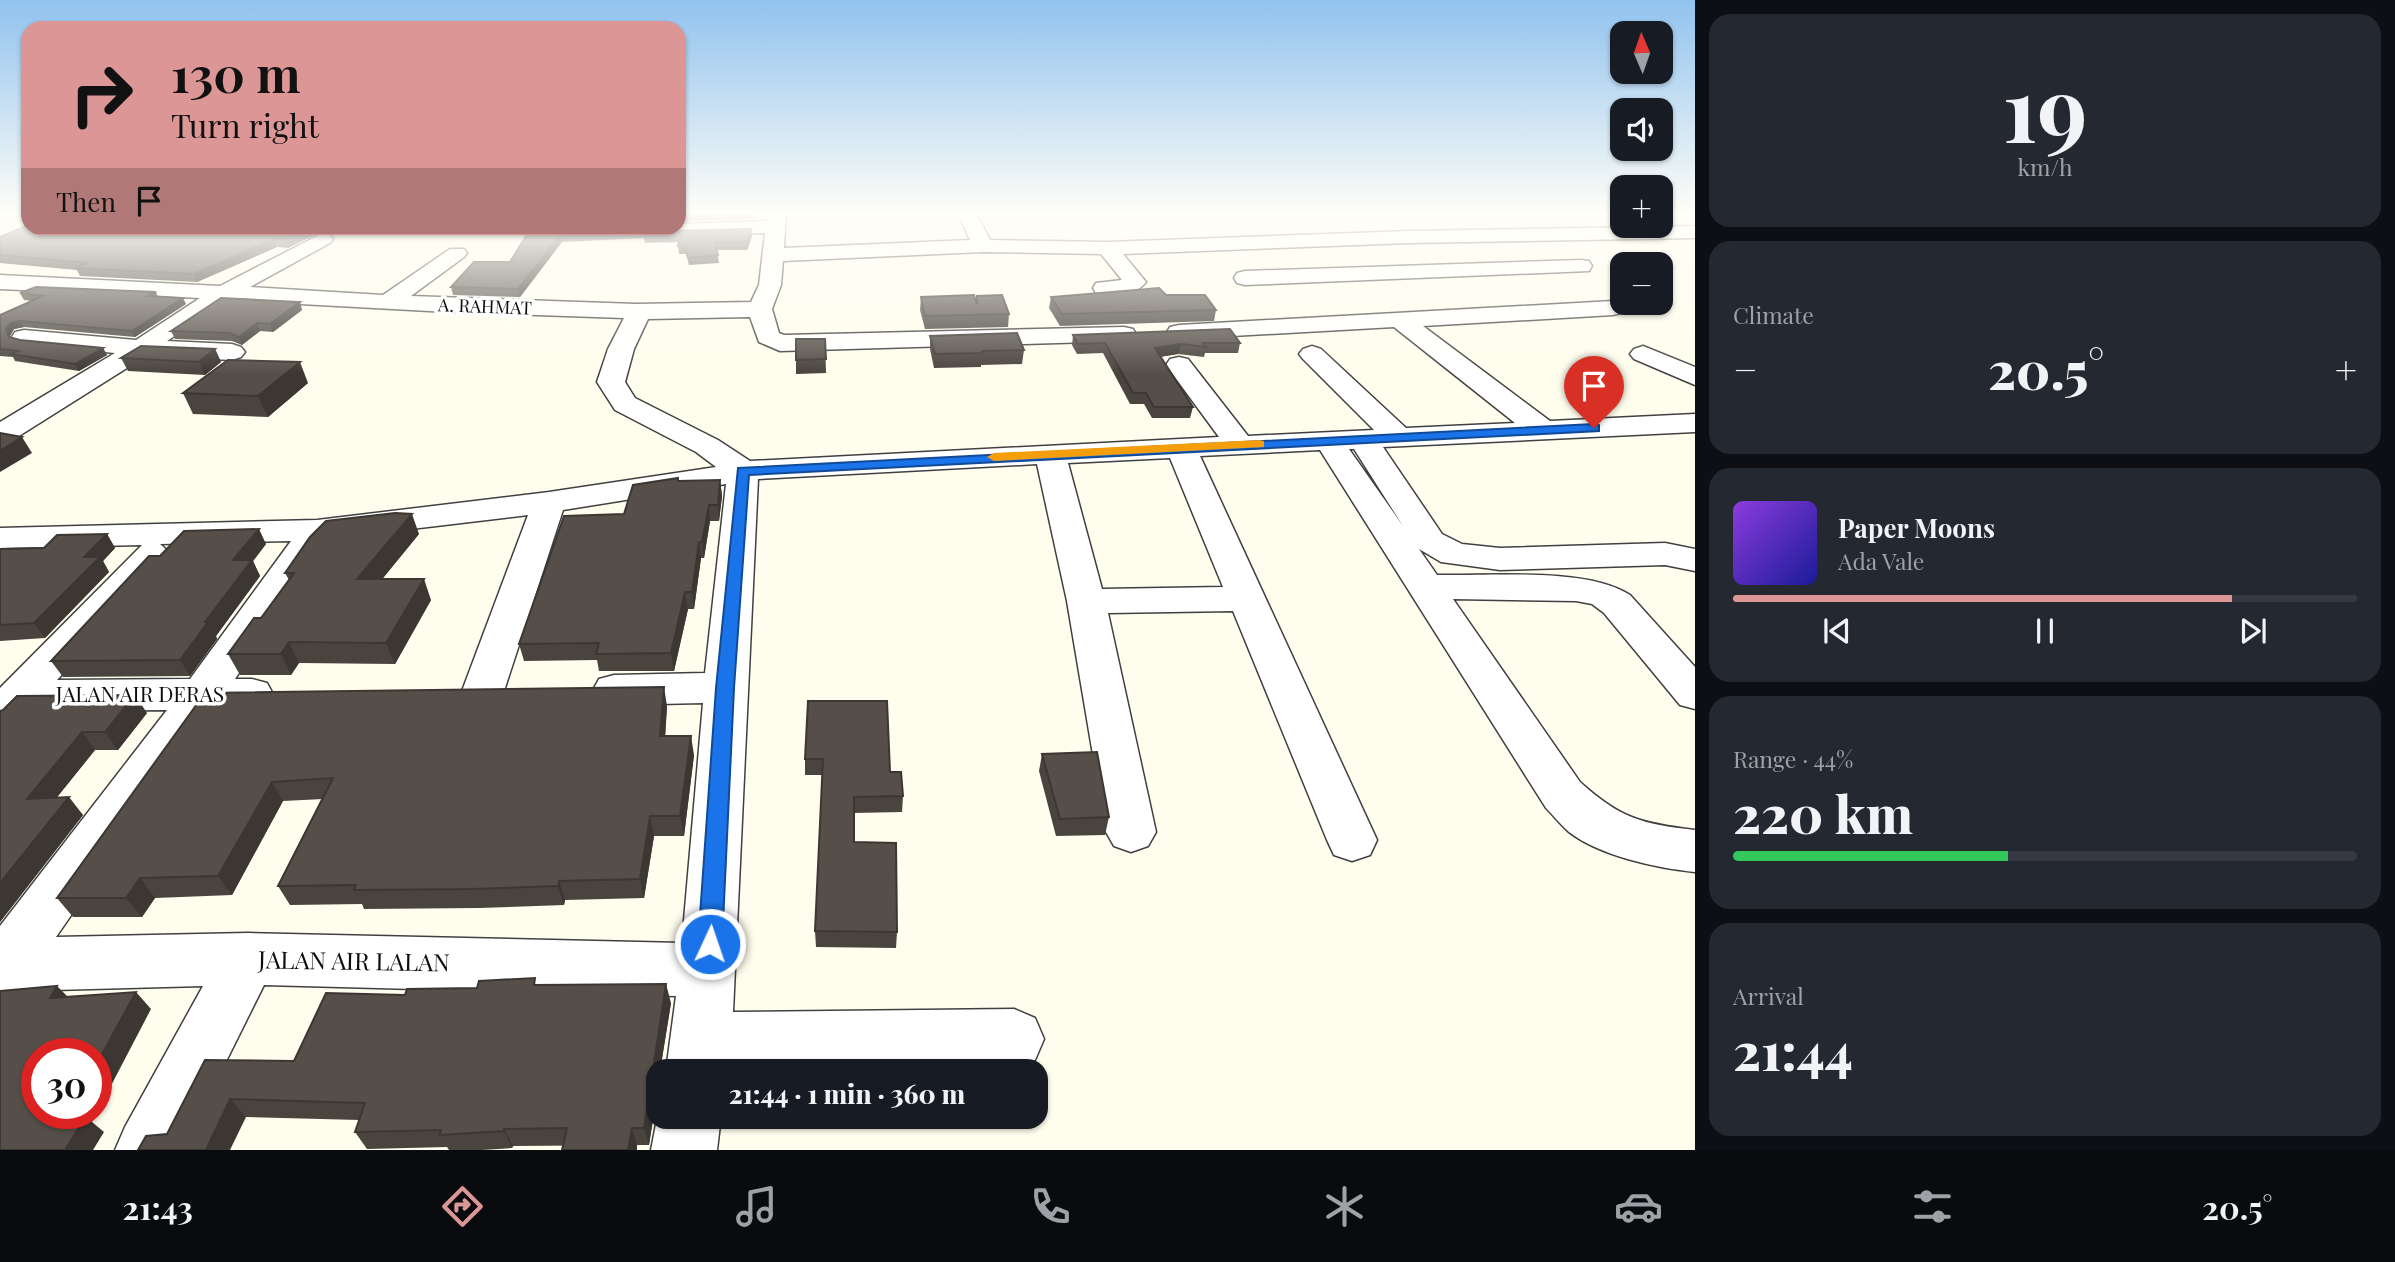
<!DOCTYPE html>
<html lang="en">
<head>
<meta charset="utf-8">
<style>
	body { margin:0; font-family:"Playfair Display",serif; background:#242831; color:#f1f3f6; height:100vh; display:flex; flex-direction:column; font-size:26px; white-space:nowrap }
	* { box-sizing:border-box; margin:0 }
	p { font-size:23px; color:#9ea1a6 }
	.icon { flex:none; width:38px; height:38px; fill:none; stroke:currentColor; stroke-width:2; stroke-linecap:round; stroke-linejoin:round }
	.map { position:relative; flex:1; overflow:hidden }
	.details { display:flex; flex-direction:column; gap:14px; padding:14px; background:#0d0f14; width:700px }
	.details>* { flex:none }
	.banner { position:absolute; left:21px; top:21px; width:665px; height:214px; border-radius:21px; box-shadow:0 2px 5px #0004; background:#dc9695; color:#111; overflow:hidden }
	.needle { width:46px; rotate:358deg }
	.tools { position:absolute; left:1610px; top:21px; display:grid; gap:14px }
	.tools a { display:grid; place-items:center; width:63px; height:63px; border-radius:14px; background:#171b24; box-shadow:0 2px 5px #0004; font-size:35px }
	.speed { position:absolute; left:21px; top:1038px; display:flex; gap:14px; font-size:35px; font-weight:700; text-align:center }
	.speed>* { display:grid; place-content:center; width:91px; height:91px; border-radius:50%; background:#171b24; box-shadow:0 2px 5px #0004; line-height:1 }
	.speed .limit { border:10px solid #d22; background:#fff; color:#111 }
	.pin { position:absolute; display:grid; place-items:center; width:60px; height:60px; color:#fff; margin:-72px -30px; border-radius:50% 50% 50% 0; rotate:-45deg; box-shadow:0 0 7px #0007 }
	.pin .icon { rotate:45deg }
	.me { position:absolute; width:77px; margin:-38px; rotate:3deg; stroke-linejoin:round; filter:drop-shadow(0 0 5px #0008) }
	.turn { display:flex; align-items:center; gap:24px; height:147px; padding:0 35px; font-size:32px }
	.turn .icon { width:91px; height:91px; stroke-width:2.5 }
	.turn b { display:block; font-size:49px; line-height:60px }
	.then { display:flex; align-items:center; height:66px; padding:0 35px; background:#0003; gap:14px; font-size:26px }
	.big { font-size:52px; font-weight:800; line-height:1.1 }
	.details .card { flex:1; display:flex; flex-direction:column; justify-content:center; gap:10px; min-width:0; padding:0 24px; border-radius:21px; background:#242831 }
	.details .dial { align-items:center; gap:0 }
	.dial b { font-size:91px; line-height:1 }
	.song { display:flex; align-items:center; gap:21px }
	.cover { width:84px; height:84px; border-radius:10px; background:linear-gradient(135deg,hsl(270 70% 55%),hsl(240 70% 35%)) }
	.played { height:7px; border-radius:4px; background:linear-gradient(90deg,#dc9695 80%,#363941 80%) }
	.keys { display:flex; justify-content:space-around; direction:ltr }
	.heat { display:flex; justify-content:space-between; align-items:center; font-size:38px; direction:ltr }
	.charge { height:10px; border-radius:5px; background:linear-gradient(90deg,#34c759 44%,#363941 0) }
	.trip { position:absolute; left:646px; top:1059px; width:402px; height:70px; border-radius:21px; background:#171b24; box-shadow:0 2px 5px #0004; font-weight:800; line-height:70px; text-align:center }
	.dock { display:flex; height:112px; justify-content:space-around; align-items:center; background:#090b0e; color:#9ea1a6 }
	.dock .icon { width:49px; height:49px }
	.dock .on { color:#dc9695 }
	.dock b { font-size:32px; color:#f1f3f6 }
	main { display:flex; flex:1; min-height:0 }
	.map>svg:first-child { display:block }
</style>
</head>
<body>
<main>
<div class="map">
<svg width="1695" height="1150" viewBox="0 0 1695 1150">
	<rect width="100%" height="100%" fill="#fffded"/>
	<g fill="none" stroke-linecap="round" stroke-linejoin="round">
		<defs>
			<path id="minor" d="M768,213H786L784,248L970,240L958,213H976L990,240L1107,242L1410,231L1695,226V238L1410,243L1123,254L1146,282C1136,296 1112,297 1096,293L1093,288L1096,283L1122,280L1101,254L983,252L783,261L781,285L772,309L779,333L784,335L1124,327L1133,329L1136,334L1133,339L1124,341L780,351L759,342L750,317L648,319L634,349L625,382L635,398L718,440L750,461L1219,437L1166,365L1170,359L1179,357L1188,359L1248,436L1374,430L1303,359L1299,354L1303,349L1312,346L1321,349L1406,428L1515,423L1394,327L1179,339L1170,337L1167,332L1170,327L1179,325L1613,301L1621,303L1625,308L1621,313L1613,315L1423,326L1550,421L1695,414V432L1383,447L1442,534L1462,544L1500,548L1665,543L1695,549V571L1665,565L1500,570L1441,562L1419,549L1437,575C1490,576 1587,567 1630,595L1695,667V709L1680,705L1604,613L1592,604L1576,601L1453,599L1580,782C1620,818 1641,824 1695,830V872C1657,868 1600,856 1569,832C1561,825 1554,816 1546,808L1320,450L1200,456L1377,840L1370,855L1352,861L1334,855L1327,840L1233,611L1108,613L1156,832L1148,846L1131,852L1114,846L1106,832L1067,601L1037,464L758,479L733,1012L1014,1009L1035,1018L1044,1039L1035,1060L1014,1069L666,1071L676,996L264,985L182,1150H115L125,1127L203,986L17,991L0,998V926L167,710L29,711L15,726L0,731V688L142,545L0,548V528L317,520L549,492L716,467L696,452L615,410L597,382L608,349L624,318L448,312L228,300L167,341L232,344L241,347L245,352L241,357L232,360L146,356L11,441L0,444V422L115,353L24,344L15,342L12,337L15,332L24,330L136,340L200,298L0,289V275L220,286L323,233L330,235L333,239L330,243L250,287L383,295L450,249H464L467,253L464,257L411,296L636,304L751,302L759,285L765,233L671,236L664,234L661,230L663,228H679V224L767,221ZM1349,449H1354L1403,526ZM1170,458L1223,587L1102,589L1068,463ZM726,484L705,673L614,675L599,679L593,690L599,701L614,705L703,703L682,943L248,933L56,937L214,710L252,709L267,705L273,694L267,683L252,679H235L327,539L528,515L462,691L468,702L483,706L498,702L504,691L563,510ZM291,541L190,679L57,680L165,561L170,553L160,544Z
				M1581,260L1589,261L1592,266L1589,271L1245,285L1237,283L1234,278L1237,273L1245,271Z
				M1643,346L1695,367V385L1634,359L1630,354L1634,349Z
				M658,1114V1116H721L717,1150H651Z"/>
		</defs>
		<use href="#minor" stroke="#404040" stroke-width="3"/>
		<use href="#minor" fill="#fff" fill-rule="evenodd"/>
	</g>
	<path fill="#4a443f" d="M679,213H754V219L679,221Z
		M328,228L288,248L277,247L197,282L80,276L77,270L0,263V237Z
		M392,228H458L451,232L392,230Z
		M531,228L662,229L670,231L751,229L752,236L747,250H717L719,263L689,265L686,254H679L678,246L679,242L645,243L644,238L562,242L520,297L453,295L451,287L510,262Z
		M156,292L158,297L186,304L135,337L24,327L14,329L10,336V337L20,340L103,348L107,355L79,371L15,361L13,357L0,356V315L32,301L24,300L20,293Z
		M1166,295L1216,310L1214,321L1060,326L1049,308L1051,297Z
		M921,297L977,303L1009,314L1008,327L925,329L920,310Z
		M302,310L273,332L260,331L242,345L232,341L175,339L171,331Z
		M1073,335L1240,343L1238,353H1205L1204,357L1178,354L1160,357L1193,407L1190,418H1152L1144,404H1130L1103,353L1077,354L1072,345Z
		M930,336L1024,350L1022,364L981,365V367L934,368L930,349Z
		M825,339L826,373L796,374V360Z
		M215,349L221,362L205,375L128,371L121,358Z
		M308,383L268,417L193,414L183,393Z
		M720,480L722,496L719,521H710L704,558H701L694,609H688L674,671H599L597,660L524,661L519,644L624,514L679,481Z
		M107,534L115,548L103,561L109,572L45,638L0,641V549L44,548Z
		M419,534L382,579L431,600L395,664L299,663L291,675H240L228,654L261,618L289,580L285,573Z
		M266,544L253,561L260,576L216,636L217,639L190,676L63,677L51,661L160,556Z
		M205,693L667,706L665,736L694,755L684,836H654L644,898L565,900L564,905L479,908L364,909L362,904L290,905L278,886L323,799L283,801L232,895L155,898L142,917H73L57,898Z
		M808,701L890,772L903,796L902,812L854,813V842L897,932L896,948L816,947L815,931L822,775H805V759Z
		M0,711L147,713L118,750H95L57,797L83,815L0,922Z
		M1042,754L1109,817L1105,835L1056,836L1039,771Z
		M538,985L671,1003L660,1071H658V1087L649,1145L513,1146L512,1148L482,1150H449L447,1147L367,1149L355,1132L359,1120L246,1117L167,1134L405,995L477,988Z"/>
	<path fill="#3c3733" d="M310,228H328L288,248L285,240Z
		M449,228H458L451,232Z
		M751,229L752,236L747,250L746,242Z
		M561,234L562,242L520,297L518,289Z
		M274,239L277,247L197,282L194,274Z
		M183,298L186,304L135,337L132,331Z
		M300,302L302,310L273,332L270,324Z
		M20,321L24,327L14,329L10,336L13,343L6,329L11,323Z
		M257,323L260,331L242,345L239,337Z
		M1181,344L1178,354L1152,358L1155,348Z
		M103,348L107,355L79,371L75,364Z
		M215,349L221,362L205,375L199,362Z
		M300,362L308,383L268,417L258,396Z
		M22,437L32,453L0,472V451Z
		M720,480L722,496L719,521L718,505Z
		M709,505L710,521L704,558L702,542Z
		M412,514L419,534L366,599L357,579Z
		M259,529L266,544L253,561L260,576L216,636L217,639L190,676L180,660L205,622L233,560Z
		M107,534L115,548L103,561L109,572L45,638L34,623L84,557Z
		M699,542L701,558L694,609L692,592Z
		M424,579L431,600L395,664L386,643Z
		M685,592L688,609L674,671L671,653Z
		M289,642L299,663L291,675L281,654Z
		M664,687L667,706L664,755L660,736Z
		M135,695L147,713L118,750L105,732Z
		M82,732L95,750L42,816L27,799Z
		M691,736L694,755L684,836L680,816Z
		M272,782L283,801L232,895L218,876Z
		M69,797L83,815L0,922V883Z
		M650,816L654,836L644,898L640,879Z
		M140,878L155,898L142,917L126,898Z
		M559,881L565,900L564,905L558,886Z
		M666,984L671,1003L660,1071H658V1087L649,1145L644,1128Z
		M57,986L74,1003L50,998Z
		M136,992L151,1009L92,1122L104,1132L93,1150H65L69,1116L70,1113H96V1065Z
		M230,1099L246,1117L230,1150H206Z
		M632,1128L637,1145V1150H628Z
		M504,1129L513,1146L512,1148L504,1131Z"/>
	<path fill="#564f49" stroke="#3c3733" stroke-width="2" d="M679,213H718L679,214Z
		M28,225V228H310L285,240L274,239L194,274L75,268L87,263L0,255V237Z
		M531,228H661L662,229L670,231L751,229L746,242H715L718,255L688,258L685,246H678L681,234L644,235L645,230L561,234L518,289L451,287L474,262H510Z
		M36,287L156,292L148,296L183,298L132,331L20,321L11,323L6,329L9,337L20,340L103,348L75,364L11,354L18,351L0,349V315L43,296L20,293Z
		M1159,288L1166,295H1205L1216,310L1062,314L1051,297Z
		M974,295L977,304V296L1002,295L1009,314L925,316L921,297Z
		M221,298L300,302L270,324L257,323L239,337L229,333L171,331Z
		M1230,329L1240,343H1203L1206,347L1181,344L1155,348L1193,407H1154L1146,393H1133L1105,343L1078,344L1073,335Z
		M1017,333L1024,350L982,351V353L935,354L930,336Z
		M796,339H825L826,359L796,360Z
		M141,346L215,349L199,362L121,358Z
		M228,360L300,362L258,396L183,393Z
		M0,433L22,437L0,451Z
		M678,478V481L720,480L718,505H709L702,542H699L692,592H685L671,653L596,654L599,643L519,644L564,516L624,514L633,485Z
		M395,513L412,514L357,579H424L386,643L289,642L281,654H228L254,618H261L294,573H285L310,537L326,521Z
		M259,529L233,560H252L205,622H208L180,660L51,661L149,556H160L184,531Z
		M107,534L84,557H100L34,623L0,625V549L44,548L57,535Z
		M664,687L660,736H691L680,816H650L640,879L559,881L558,886L471,889L354,890L356,885L278,886L333,778L272,782L218,876L140,878L126,898H57L205,693Z
		M135,695L105,732H82L27,799L69,797L0,883V711L3,710L17,696Z
		M808,701H887L890,772H901L903,796L854,797V842L896,843L897,932L815,931L823,759H805Z
		M1097,752L1109,817L1060,819L1042,754Z
		M535,978L534,985L666,984L644,1128H632L628,1150H562L567,1128L504,1129V1131L440,1135L441,1130L355,1132L365,1103L230,1099L206,1150H138L146,1136L167,1134L205,1060L294,1061L326,993L405,995L407,989L477,988L479,981Z
		M57,986L50,998L136,992L96,1065V1054H37V1113H70L69,1116H86L65,1150H0V991Z"/>
	<linearGradient id="sky" x2="0" y2="1"><stop stop-color="#91c2ef"/><stop offset="0.57" stop-color="#fffef7"/><stop offset="1" stop-color="#fffef7" stop-opacity="0"/></linearGradient>
	<rect width="1695" height="374" fill="url(#sky)"/>
	<path fill="#1a73e8" stroke="#114b97" stroke-width="2" d="M1594,424L1599,425V431L749,475L734,688L722,944L718,952L710,955L702,952L698,944L716,688L738,468Z"/>
	<path fill="#f59e0b" d="M1259,440L1264,441V447L994,461L987,457L994,453Z"/>
	<g text-anchor="middle" stroke-width="7" stroke-linejoin="round" paint-order="stroke">
		<g font-size="18" fill="#0d0d0d" stroke="#fff">
			<text transform="translate(485 307) rotate(2)" y="6">A. RAHMAT</text>
		</g>
		<g font-size="21" fill="#0d0d0d" stroke="#fff">
			<text x="140" y="702">JALAN AIR DERAS</text>
		</g>
		<g font-size="24" fill="#0d0d0d" stroke="#fff">
			<text transform="translate(354 962) rotate(1)" y="8">JALAN AIR LALAN</text>
		</g>
	</g>
</svg>
<div class="tools">
<a><svg class="needle" viewBox="-14 -14 28 28"><path d="M0-13l5 13h-10z" fill="#e53935"/><path d="M0 13l5-13h-10z" fill="#9ea1a6"/></svg></a>
<a><svg class="icon" aria-label="sound" viewBox="0 0 24 24"><path d="M4 9h4l5-4v14l-5-4H4zM17 9q2 3 0 6"/></svg></a>
<a>+</a>
<a>−</a>
</div>
<div class="speed"><div class="limit">30</div></div>
<div class="pin" style="left:1594px;top:428px;background:#d93025"><svg class="icon" aria-label="arrive" viewBox="0 0 24 24"><path d="M6 21V4h12l-3 4 3 4H6"/></svg></div>
<svg class="me" style="left:710px;top:944px" viewBox="-20 -20 40 40"><circle r="17" fill="#1a73e8" stroke="#fff" stroke-width="3"/><path d="M0-11L8 9 0 5-8 9z" fill="#fff"/></svg>
<div class="trip">21:44 · 1 min · 360 m</div>
<div class="banner">
<div class="turn"><svg class="icon" aria-label="right" viewBox="0 0 24 24"><path d="M7 20v-9h11M14 6l5 5-5 5"/></svg><div><b>130 m</b>Turn right</div></div>
<div class="then">Then<svg class="icon" aria-label="arrive" viewBox="0 0 24 24"><path d="M6 21V4h12l-3 4 3 4H6"/></svg></div>
</div>
</div>
<section class="details">
<div class="card dial"><b>19</b><p>km/h</p></div>
<div class="card"><p>Climate</p>
<div class="heat"><a>−</a><b class="big">20.5°</b><a>+</a></div>
</div>
<div class="card">
<div class="song"><i class="cover"></i><div><b>Paper Moons</b><p>Ada Vale</p></div></div>
<div class="played"></div>
<div class="keys"><svg class="icon" aria-label="previous" viewBox="0 0 24 24"><path d="M18 5L8 12l10 7zM5 5v14"/></svg><svg class="icon" aria-label="pause" viewBox="0 0 24 24"><path d="M8 5v14M16 5v14"/></svg><svg class="icon" aria-label="next" viewBox="0 0 24 24"><path d="M6 5l10 7-10 7zM19 5v14"/></svg></div>
</div>
<div class="card"><p>Range · 44%</p><b class="big">220 km</b><div class="charge"></div></div>
<div class="card"><p>Arrival</p><b class="big">21:44</b></div>
</section>
</main>
<nav class="dock">
<b>21:43</b>
<svg class="icon on" aria-label="directions" viewBox="0 0 24 24"><path d="M12 3l9 9-9 9-9-9zM9 14v-3h6M13 9l2 2-2 2"/></svg>
<svg class="icon" aria-label="music" viewBox="0 0 24 24"><path d="M9 18V5l10-2v13"/><circle cx="6" cy="18" r="3"/><circle cx="16" cy="16" r="3"/></svg>
<svg class="icon" aria-label="phone" viewBox="0 0 24 24"><path d="M5 4h4l2 5-3 2q2 4 5 5l2-3 5 2v4C11 20 4 13 5 4z"/></svg>
<svg class="icon" aria-label="climate" viewBox="0 0 24 24"><path d="M12 3v18M4 7l16 10M4 17L20 7"/></svg>
<svg class="icon" aria-label="car" viewBox="0 0 24 24"><path d="M5 17H2v-5l4-1 3-4h7l3 4 3 1v5h-3M9 17h6M6 11h13"/><circle cx="7" cy="17" r="2"/><circle cx="17" cy="17" r="2"/></svg>
<svg class="icon" aria-label="filters" viewBox="0 0 24 24"><path d="M4 7h16M4 17h16"/><circle cx="9" cy="7" r="2"/><circle cx="15" cy="17" r="2"/></svg>
<b>20.5°</b>
</nav>
</body>
</html>
